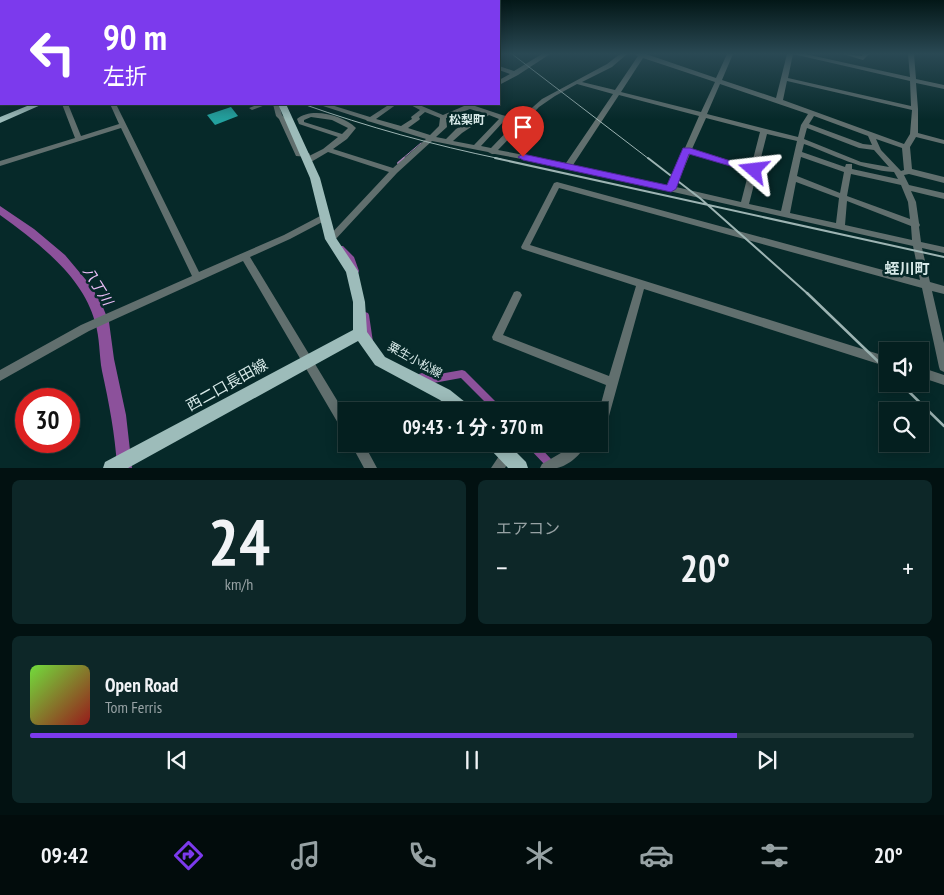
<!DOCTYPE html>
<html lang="ja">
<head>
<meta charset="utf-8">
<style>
	body { margin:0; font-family:"PT Sans Narrow","Noto Sans JP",sans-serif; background:#0d2728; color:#f1f3f6; height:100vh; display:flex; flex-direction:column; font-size:19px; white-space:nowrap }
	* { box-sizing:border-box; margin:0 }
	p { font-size:16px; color:#97a2a4 }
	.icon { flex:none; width:28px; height:28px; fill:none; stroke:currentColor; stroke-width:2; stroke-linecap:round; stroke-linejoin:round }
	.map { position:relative; height:468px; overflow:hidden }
	.sheet { display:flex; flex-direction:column; gap:12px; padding:12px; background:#021111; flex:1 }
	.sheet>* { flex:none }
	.banner { position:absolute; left:0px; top:0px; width:500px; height:105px; box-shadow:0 2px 12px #0003,0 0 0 1px #253d3d; background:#7c3aed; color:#fff; overflow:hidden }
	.controls { position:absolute; left:879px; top:342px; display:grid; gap:10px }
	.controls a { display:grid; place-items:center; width:50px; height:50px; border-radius:0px; background:#041f1f; box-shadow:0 2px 12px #0003,0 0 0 1px #253d3d; font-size:25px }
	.speed { position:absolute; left:15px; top:388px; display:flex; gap:10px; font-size:25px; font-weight:700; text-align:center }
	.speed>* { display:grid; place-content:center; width:65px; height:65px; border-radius:50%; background:#041f1f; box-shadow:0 2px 12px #0003,0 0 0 1px #253d3d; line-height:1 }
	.speed .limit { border:8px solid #d22; background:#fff; color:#111 }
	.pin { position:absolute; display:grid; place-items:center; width:42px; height:42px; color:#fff; margin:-51px -21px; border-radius:50% 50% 50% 0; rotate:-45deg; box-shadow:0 0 5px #0007 }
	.pin .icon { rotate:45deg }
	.me { position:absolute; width:55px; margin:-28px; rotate:287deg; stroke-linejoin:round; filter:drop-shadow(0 0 4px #0008) }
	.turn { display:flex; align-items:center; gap:18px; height:105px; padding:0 20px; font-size:22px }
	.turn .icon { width:65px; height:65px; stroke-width:2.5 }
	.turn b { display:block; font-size:35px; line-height:42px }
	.big { font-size:38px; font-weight:700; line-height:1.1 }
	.sheet .widget { flex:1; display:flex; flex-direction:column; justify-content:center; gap:8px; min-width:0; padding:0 18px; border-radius:8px; background:#0d2728 }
	.sheet .dial { align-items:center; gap:0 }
	.dial b { font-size:65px; line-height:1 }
	.song { display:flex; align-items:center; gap:15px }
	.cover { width:60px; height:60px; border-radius:8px; background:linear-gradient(135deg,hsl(100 70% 55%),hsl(0 70% 35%)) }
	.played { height:5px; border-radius:2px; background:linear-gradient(90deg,#7c3aed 80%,#253d3d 80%) }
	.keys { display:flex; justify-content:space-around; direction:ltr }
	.heat { display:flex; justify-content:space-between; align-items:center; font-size:28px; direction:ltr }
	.sheet .tiles { flex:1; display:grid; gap:12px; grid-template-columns:1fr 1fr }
	.widget:last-child { grid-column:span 2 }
	.trip { position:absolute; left:338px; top:402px; width:270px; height:50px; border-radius:0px; background:#041f1f; box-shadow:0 2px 12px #0003,0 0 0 1px #253d3d; font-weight:700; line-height:50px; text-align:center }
	.tab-bar { display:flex; height:80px; justify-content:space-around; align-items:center; background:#020c0c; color:#97a2a4 }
	.tab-bar .icon { width:35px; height:35px }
	.tab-bar .on { color:#7c3aed }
	.tab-bar b { font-size:22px; color:#f1f3f6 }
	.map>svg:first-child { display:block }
</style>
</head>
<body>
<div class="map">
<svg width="944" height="468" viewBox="0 0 944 468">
	<rect width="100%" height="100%" fill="#062929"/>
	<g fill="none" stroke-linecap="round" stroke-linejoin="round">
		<path stroke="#a37fb2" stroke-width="1" d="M402,159L421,143"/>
		<path stroke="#a37fb2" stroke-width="2" d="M398,163L404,158"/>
		<path fill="#8c519b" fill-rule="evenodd" d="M339,246H343L354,257L359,271L358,273H354L349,260L339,250L338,248Z
			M365,312L368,313L369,315L373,342L372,344L369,345L366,344L365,342L361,315L362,313Z
			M462,370L465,371L502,408L503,411H494L461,378L428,384L419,380L418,377L419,374L422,373L428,376Z
			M527,444H537L551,459L552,462L551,465L548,466L545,465L528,447Z"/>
		<path fill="#8c519b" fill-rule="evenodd" d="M0,206L34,229L65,255L91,286L102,305L109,322L114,359L126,415L132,468H118L117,466C115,434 109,403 102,371C99,355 100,338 95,322C83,276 37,242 0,215Z"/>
	</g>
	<path fill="#23a19e" d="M231,107L238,116L215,125L207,115Z"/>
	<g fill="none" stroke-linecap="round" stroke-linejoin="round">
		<path fill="#616f6e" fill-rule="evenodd" d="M542,54H550L518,75L499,85V80L510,74L499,70V66L514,71Z
			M620,54H627L612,67L582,82L615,90L638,56L634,54H646L716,78L727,54H733L722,80L776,98L787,54H793L788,78L911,106L910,81L793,54H805L910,77L908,54H914L916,79L944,85V89L916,83L918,109V133L944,140V144L916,137L910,147L912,169L944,177V183L909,174L904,175L909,185L944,193V199L911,191L916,202L919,223L920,225L919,227L921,242L944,247V253L922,248L930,282L944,286V294L932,291L944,343V372L940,370L939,367L922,288L559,188L530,245L888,357V367L644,289L609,416L603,426L599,428V411L606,385L493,340L492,337L514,292L517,291L520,292L522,295L503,335L609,376L636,286L522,249L521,247L554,183L557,182L920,280L913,246L554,165L495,154H492L488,152L432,141L397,173L334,241H328L327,239L328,237L389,172L328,152L311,162H305L304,160L305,158L323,149L338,137L299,124L297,119C311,107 343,115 356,128L347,139L333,149L393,168L426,139L371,122L367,121L366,120L320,105L319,104H328L370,117L390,104H397L376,119L401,126L412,119L411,117L420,110L409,104H417L443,115L464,106V104H469L502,115L506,116L507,117L517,121L542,99L607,64ZM643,58L715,82L701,112L621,92ZM787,81L912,110L910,134L904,144L783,100ZM577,84L613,94L566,163L498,150L539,107L555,96ZM720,84L808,114L801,125L798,137L707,114ZM619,95L699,116L685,148L682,150L684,152L668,186L573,165ZM470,109L483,113L456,129L446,139L436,137L447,127L446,118ZM425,112L440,118L439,126L430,135L408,128L419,120L420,119L419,117ZM489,115L499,119L474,145L453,141L462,133ZM814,116L868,136L872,145L863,144L809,124ZM311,117L332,120L348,128L342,134L304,122V120ZM706,118L760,132L751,167L692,149ZM504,121L514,124L491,148L481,146ZM807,128L859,148L874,150L889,167L861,162L804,139ZM767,134L797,141L781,211L749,204ZM876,139L902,148L904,170L901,171L881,150ZM804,144C834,155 861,170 894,172L898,179L852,169V164H846L845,167L802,152ZM690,154L749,171L741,202L676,187ZM801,157L844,172L840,193L797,176ZM851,174L901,185L908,202L910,219L847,196ZM796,182L839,198L836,223L790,213ZM847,201L911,226L912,240L845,225Z
			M843,54L862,56L863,54H869L863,60Z
			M0,69H1V73H0Z
			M0,93H1V98H0Z
			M62,104H68L81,136L119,124L110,104H116L199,272L284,235L322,215H328L329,217L328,219L290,239L250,257L346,415V432L342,430L243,261L89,331L0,381V370L81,325L192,276L121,128L0,166V161L75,138Z
			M259,104H268L252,110L249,108Z
			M273,104H279L282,115L285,118L302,152L309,153L310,155L309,157L296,156L279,119L276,116Z
			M920,367L944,375V385L920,377Z
			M351,444H364L377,468H364Z
			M572,444H586C582,454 568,466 557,468C552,468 545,468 540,468L542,464L566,450Z
			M507,448L511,450L513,454L505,468H491L503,450Z"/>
		<path fill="#9dbcba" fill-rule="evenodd" d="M32,104H43L0,123V117Z
			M278,104H286L320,178L336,238L358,271L365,302L367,332L385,357L450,390L470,406L472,411H454L440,400L375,365L358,341L128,468H103L105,462L353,330V302L346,272L325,239L310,178Z
			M489,444H508L526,462L528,468H508L491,450Z"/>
		<path stroke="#9db4b3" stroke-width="1" d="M512,54L649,159
			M303,104C368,127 433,145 501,159"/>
		<path stroke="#9db4b3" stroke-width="2" d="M495,158L944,257
			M648,158L701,199L808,294"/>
		<path stroke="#9db4b3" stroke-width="2.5" d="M807,293L888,371
			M901,384L944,426"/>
	</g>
	<linearGradient id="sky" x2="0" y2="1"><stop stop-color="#031717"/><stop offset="0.45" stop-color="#2a4954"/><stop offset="1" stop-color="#2a4954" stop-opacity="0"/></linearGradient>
	<rect width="944" height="120" fill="url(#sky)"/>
	<path fill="#7c3aed" stroke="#51269a" d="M683,148H690L759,170L754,173L689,154L676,189L671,192L523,160L518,157L523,154L667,185Z"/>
	<g text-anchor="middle" stroke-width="5" stroke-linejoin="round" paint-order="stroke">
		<g font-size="12" font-weight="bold" fill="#d8eae9" stroke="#062929">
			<text x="467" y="124">松梨町</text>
		</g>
		<g font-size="12" fill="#d8eae9" stroke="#062929">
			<text transform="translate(415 360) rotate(29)" y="4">粟生小松線</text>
		</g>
		<g font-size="14" font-style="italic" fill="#f0c1fc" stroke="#062929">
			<text transform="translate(98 286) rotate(58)" y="5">八丁川</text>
		</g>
		<g font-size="15" font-weight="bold" fill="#d8eae9" stroke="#062929">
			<text x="907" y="274">蛭川町</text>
		</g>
		<g font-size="15" fill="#d8eae9" stroke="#062929">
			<text transform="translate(227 385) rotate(-29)" y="5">西二口長田線</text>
		</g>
	</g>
</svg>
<div class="controls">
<a><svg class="icon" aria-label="sound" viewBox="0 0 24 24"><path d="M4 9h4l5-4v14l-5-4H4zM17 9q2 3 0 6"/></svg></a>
<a><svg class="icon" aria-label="search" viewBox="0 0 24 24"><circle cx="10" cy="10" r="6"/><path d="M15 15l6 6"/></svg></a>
</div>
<div class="speed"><div class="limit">30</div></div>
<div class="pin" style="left:523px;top:157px;background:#d93025"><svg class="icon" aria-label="arrive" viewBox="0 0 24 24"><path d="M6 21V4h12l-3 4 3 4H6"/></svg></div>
<svg class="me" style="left:754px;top:170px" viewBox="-20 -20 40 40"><path d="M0-17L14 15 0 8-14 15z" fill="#7c3aed" stroke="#fff" stroke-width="4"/></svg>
<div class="trip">09:43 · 1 分 · 370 m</div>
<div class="banner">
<div class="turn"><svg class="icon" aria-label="left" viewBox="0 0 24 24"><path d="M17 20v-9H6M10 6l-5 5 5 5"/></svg><div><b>90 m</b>左折</div></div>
</div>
</div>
<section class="sheet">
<div class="tiles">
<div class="widget dial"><b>24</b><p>km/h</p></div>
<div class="widget"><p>エアコン</p>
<div class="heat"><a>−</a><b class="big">20°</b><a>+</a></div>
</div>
<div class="widget">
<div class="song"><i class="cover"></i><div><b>Open Road</b><p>Tom Ferris</p></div></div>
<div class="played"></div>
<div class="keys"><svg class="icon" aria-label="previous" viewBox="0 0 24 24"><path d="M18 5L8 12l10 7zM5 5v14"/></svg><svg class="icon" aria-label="pause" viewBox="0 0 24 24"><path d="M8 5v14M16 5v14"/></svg><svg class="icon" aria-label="next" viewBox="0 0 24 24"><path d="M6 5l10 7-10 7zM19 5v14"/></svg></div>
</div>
</div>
</section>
<nav class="tab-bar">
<b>09:42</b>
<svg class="icon on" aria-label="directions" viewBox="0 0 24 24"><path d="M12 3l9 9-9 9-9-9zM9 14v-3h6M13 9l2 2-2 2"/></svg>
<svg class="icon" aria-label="music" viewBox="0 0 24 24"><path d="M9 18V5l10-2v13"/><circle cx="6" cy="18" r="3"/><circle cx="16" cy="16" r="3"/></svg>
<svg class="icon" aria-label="phone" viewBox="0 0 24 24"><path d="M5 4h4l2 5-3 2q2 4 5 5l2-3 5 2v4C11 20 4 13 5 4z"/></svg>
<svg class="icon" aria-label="climate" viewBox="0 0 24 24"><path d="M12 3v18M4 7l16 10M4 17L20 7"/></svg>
<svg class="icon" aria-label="car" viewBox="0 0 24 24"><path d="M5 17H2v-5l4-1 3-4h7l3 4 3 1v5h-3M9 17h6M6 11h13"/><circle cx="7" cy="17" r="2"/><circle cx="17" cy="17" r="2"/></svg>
<svg class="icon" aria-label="filters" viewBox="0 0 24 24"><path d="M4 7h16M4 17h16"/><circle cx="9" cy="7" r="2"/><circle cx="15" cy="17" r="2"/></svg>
<b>20°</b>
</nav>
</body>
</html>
